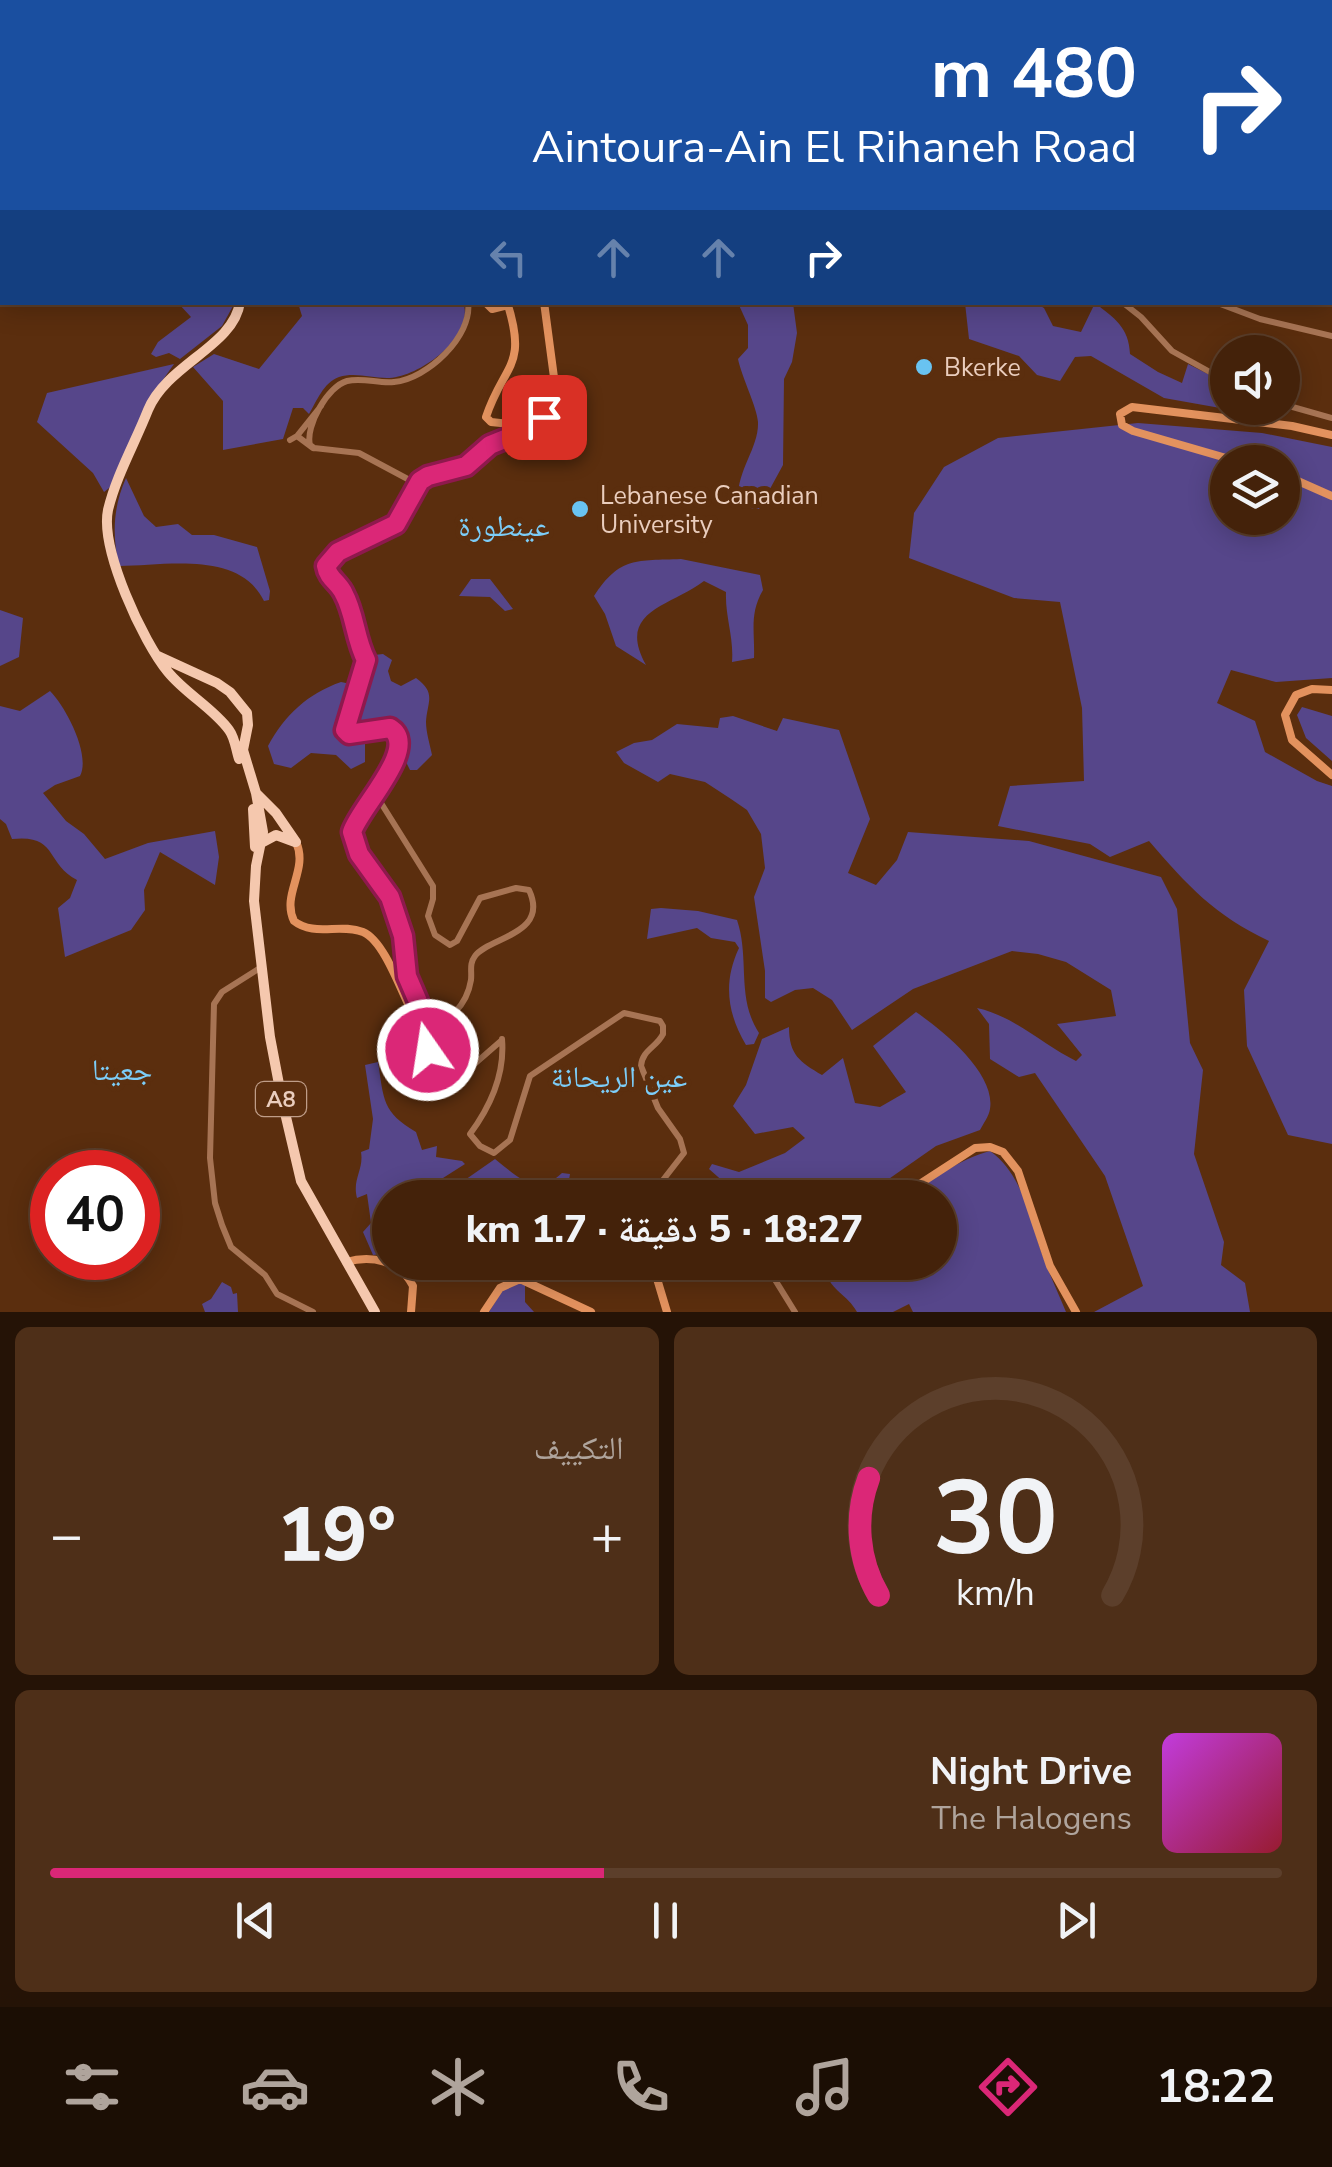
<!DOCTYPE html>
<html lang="ar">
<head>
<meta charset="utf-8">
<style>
	body { margin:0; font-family:"Nunito Sans","Noto Naskh Arabic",sans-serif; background:#4e2f18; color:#f1f3f6; direction:rtl; height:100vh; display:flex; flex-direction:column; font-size:38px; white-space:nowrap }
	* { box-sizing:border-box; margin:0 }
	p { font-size:32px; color:#afa49c }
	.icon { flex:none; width:55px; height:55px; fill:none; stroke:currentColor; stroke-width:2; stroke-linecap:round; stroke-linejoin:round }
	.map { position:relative; height:1312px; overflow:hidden; direction:ltr }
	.panel { display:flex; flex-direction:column; gap:15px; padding:15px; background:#251306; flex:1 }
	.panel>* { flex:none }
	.hud { position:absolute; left:0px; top:0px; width:1332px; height:305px; box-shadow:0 5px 25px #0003,0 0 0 2px #5c3f2b; direction:rtl; background:#1a4fa0; color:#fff; overflow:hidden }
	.buttons { position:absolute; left:1210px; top:335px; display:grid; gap:20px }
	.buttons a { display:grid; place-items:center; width:90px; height:90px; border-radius:50%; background:#44220a; box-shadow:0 5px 25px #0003,0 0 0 2px #5c3f2b; font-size:50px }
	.speed { position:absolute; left:30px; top:1150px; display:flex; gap:20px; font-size:50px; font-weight:700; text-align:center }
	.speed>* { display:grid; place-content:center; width:130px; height:130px; border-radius:50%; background:#44220a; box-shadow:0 5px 25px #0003,0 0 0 2px #5c3f2b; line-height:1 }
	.speed .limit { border:15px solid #d22; background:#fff; color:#111 }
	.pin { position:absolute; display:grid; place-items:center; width:85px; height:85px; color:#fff; margin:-42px; border-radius:20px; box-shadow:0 5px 15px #0006 }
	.me { position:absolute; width:110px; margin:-55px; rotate:347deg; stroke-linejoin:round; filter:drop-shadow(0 0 8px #0008) }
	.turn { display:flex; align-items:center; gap:35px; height:210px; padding:0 30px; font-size:45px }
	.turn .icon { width:130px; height:130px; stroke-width:2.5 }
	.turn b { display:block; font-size:70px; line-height:85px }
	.lanes { display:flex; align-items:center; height:95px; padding:0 30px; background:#0003; justify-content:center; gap:50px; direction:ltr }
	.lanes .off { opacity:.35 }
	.big { font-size:75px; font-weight:800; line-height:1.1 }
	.panel .widget { flex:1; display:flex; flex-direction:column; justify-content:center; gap:15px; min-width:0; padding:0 35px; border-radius:15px; background:#4e2f18 }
	.panel .dial { align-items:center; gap:0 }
	.dial svg { height:260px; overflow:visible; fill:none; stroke:#5c3f2b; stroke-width:7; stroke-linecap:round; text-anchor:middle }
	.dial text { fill:#f1f3f6; stroke:none }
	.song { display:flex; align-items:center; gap:30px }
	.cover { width:120px; height:120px; border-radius:15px; background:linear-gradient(135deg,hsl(290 70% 55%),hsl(350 70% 35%)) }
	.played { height:10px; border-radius:5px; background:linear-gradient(90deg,#db2777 45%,#5c3f2b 45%) }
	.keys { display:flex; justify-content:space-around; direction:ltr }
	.heat { display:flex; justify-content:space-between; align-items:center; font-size:55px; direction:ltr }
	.panel .tiles { flex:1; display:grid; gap:15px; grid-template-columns:1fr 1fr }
	.widget:last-child { grid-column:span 2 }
	.trip { position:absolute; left:372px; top:1180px; width:585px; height:100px; border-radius:50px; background:#44220a; box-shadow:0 5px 25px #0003,0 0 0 2px #5c3f2b; font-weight:800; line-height:100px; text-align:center; direction:rtl }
	.tab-bar { display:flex; height:160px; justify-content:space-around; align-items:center; background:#1b0e04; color:#afa49c }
	.tab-bar .icon { width:70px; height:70px }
	.tab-bar .current { color:#db2777 }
	.tab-bar b { font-size:45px; color:#f1f3f6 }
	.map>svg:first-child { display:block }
</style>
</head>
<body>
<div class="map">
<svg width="1332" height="1312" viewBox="0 0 1332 1312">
	<rect width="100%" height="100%" fill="#5b2e0e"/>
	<path fill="#56468a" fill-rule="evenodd" d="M463,302C476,337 418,378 387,378C371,378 355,372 339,377C323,383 317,401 309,414L303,408H293L283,439L223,450V401L193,367L214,354L259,369L302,316L298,303Z
		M178,303H232L233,306L222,326L180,359L169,353L156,357L151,354L158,342L191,317Z
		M738,303H793L797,333L792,362L784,379L783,465L759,509H753L738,501C736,471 759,448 758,422C757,407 742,378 738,359L748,348V325Z
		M965,303H1035L1044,308L1053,326L1081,332L1095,303C1114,318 1129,327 1130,354L1158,372L1182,383L1188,364L1218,379L1221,399L1227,401L1228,408H1273L1279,410L1276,418L1164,398L1091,356L1075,357L1060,381L1037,375L1019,356L969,339Z
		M174,364L148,401L113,485L104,492L93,473L37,422L47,393Z
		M1138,423L1262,433L1332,447V678L1276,682L1231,670L1217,703L1255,721L1265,752L1317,781L1332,786V1144L1288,1135L1247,1046L1244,990L1269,941C1214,915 1188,886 1149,841L1110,857L1090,844L998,826L1010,786L1084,781L1082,708L1060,602L1014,598L909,558L914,513L944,467L998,438ZM1228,462H1282V518H1228Z
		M126,478L144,516L156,527L178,524L192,535H214L257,547L270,591L269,600L264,601C239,550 165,566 119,566C112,535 113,507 126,478Z
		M681,559L760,575L763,590C749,614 755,632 754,658L732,662C734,637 725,617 726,592L704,581C669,607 616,611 646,665L616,646L605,614L594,596C620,556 637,561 681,559Z
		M471,579H490L513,609L505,611L490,597L459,596Z
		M0,610L23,618L19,657L0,666Z
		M383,654L392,660L388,671L391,681L401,686L416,678C437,693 427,702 426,722C426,732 430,745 432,755L417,770H410L403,756L407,741L399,722L393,719L363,722L358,716L371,679L374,655Z
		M341,682L346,683V689L334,725L345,739L365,744V762L351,769L336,755L311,753L291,768L274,764L268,746C285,715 307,694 341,682Z
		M50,691C66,707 91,755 80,776L55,785L43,793L66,821L84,834L105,859L148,843L215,831L219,857L215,885L160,852L144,890L145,910L131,930L65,957L58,908L70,898L77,880C45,863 58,834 12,839L6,824L0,819V706L20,711Z
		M1302,707L1332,716V761L1306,738L1297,715Z
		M733,716L777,731L783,718L839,730L870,819L848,873L876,885L897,860L908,832L1029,841L1161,877L1177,909L1190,1043L1203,1070L1194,1154L1224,1242L1221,1265L1245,1283L1250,1312H1094L1143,1286L1105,1176L1035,1073L1019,1077L990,1059L989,1024L977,1008C1014,1016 1042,1044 1076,1061L1082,1055L1057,1024L1116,1016L1111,990L1066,962L1038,954L1012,951L913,989L852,1030L832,1000L813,988L795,990L771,1002L765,998V971L754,897L765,868L761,834L747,810L731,799L705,782L670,774L658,782L624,763L616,752L634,743L652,740L677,724L718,728L720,718Z
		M661,908L698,911L737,920C750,958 736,998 759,1033L754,1044L746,1045C727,1013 723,982 739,948L735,942L711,938L697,928L647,939L651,909Z
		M916,1012C942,1030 996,1073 990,1109C989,1116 983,1124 980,1130L936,1146L883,1183L820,1186L759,1197L734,1191L709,1169L712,1164L739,1172L785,1153L805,1138L793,1127L755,1134L733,1106L746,1085L762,1039L789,1027C789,1055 800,1062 822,1075L843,1058L855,1103L880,1107L906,1092L873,1046Z
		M378,1062C384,1100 382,1112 416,1132L422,1150L437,1146L436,1157L462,1161L465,1164L443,1178L434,1197L390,1198V1246L381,1254L373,1255L363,1232L371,1223L367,1194L357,1198C352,1179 364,1170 361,1152L369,1149L373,1119L365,1065Z
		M990,1151C1023,1175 1029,1216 1042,1254C1049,1273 1058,1293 1066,1312H913L909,1304L893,1312H857C846,1292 830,1293 822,1263L940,1262V1198L902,1197C931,1182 958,1159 990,1151Z
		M495,1159C518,1177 536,1198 562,1173L570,1174L566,1197H515L489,1184L466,1188L462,1182Z
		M222,1282L231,1287L233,1294L237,1293L238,1312H205L202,1304L211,1299Z
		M517,1283L525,1285V1302L534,1312H489L502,1291Z"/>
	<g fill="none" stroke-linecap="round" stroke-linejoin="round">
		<path stroke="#a77454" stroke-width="6" d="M1325,2V0
			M1330,20L1332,22
			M1330,186H1332
			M1330,297L1332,298
			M1122,302L1141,317L1172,351L1228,382
			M1215,302L1260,319L1332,336
			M1282,404L1332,418
			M297,436L321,406
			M290,440L297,436L313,448
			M417,484L359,453L314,448L310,445C305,426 328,386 347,381C363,377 379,384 394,382C427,379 473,336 468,302
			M389,775L381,796V803L433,886V899L428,916L435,935L450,945L457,941L480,898L516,888L529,890C550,935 488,937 475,956C469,964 472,971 471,980C467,1005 448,1025 424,1028
			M263,966L222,992L214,1004L210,1158L215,1203L222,1225L231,1247L265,1275L277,1294L313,1312
			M423,1029L433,1066L455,1081L502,1040
			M502,1039C505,1074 490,1107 470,1134L480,1146L494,1153L510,1140L530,1076L624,1013L660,1021L663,1026V1034
			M649,1198L684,1153L680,1139L658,1108L641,1066C642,1050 657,1047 663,1034
			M764,1262L795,1312"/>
		<path stroke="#e3925e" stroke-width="8" d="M424,0L425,2
			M654,0L658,2
			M796,0L799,2
			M1031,0L1034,2
			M1053,0L1054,2
			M1111,0L1115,2
			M479,2V0
			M782,2L784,0
			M817,2L819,0
			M1330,12L1332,11
			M1330,32H1332
			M0,74L2,75
			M485,302L492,309L508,305
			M507,302C528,368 504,363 486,417L491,422L530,426
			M1240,462L1133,431L1122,425L1120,414L1132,407L1292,426L1332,435
			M1282,474L1332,496
			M1332,690L1312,689L1296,695L1285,715L1292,740L1332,775
			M296,842C309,870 281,894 294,921C314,937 340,923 363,932C387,942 405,1004 419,1026
			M424,1025L426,1020L407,976L403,935L391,897L359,854L352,832C359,808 421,747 390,728L349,734L345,730L366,660C355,639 355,615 344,594C338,583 328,579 326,567L339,551L397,525L419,481L427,476L466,466L490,445L527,430L548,412L555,385L544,302
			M886,1198L918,1185L975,1148L990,1147L1003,1152L1018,1171L1050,1266L1076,1312
			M346,1262C371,1255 400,1260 413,1286L411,1312
			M652,1262L667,1312
			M484,1312L500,1288L520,1279L591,1312"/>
		<path stroke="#f5c8ae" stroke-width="10" d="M0,196H2
			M158,656L217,683L230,692L247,713L248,725L243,750L256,793L263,832L256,866L254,901L270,1037L282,1100L301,1181L375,1312
			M239,759C236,750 235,738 229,730C213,708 186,694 168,672C143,642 100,549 108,510C116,476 135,443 148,410C167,364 234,346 240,302
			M256,793L276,813L296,842
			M253,809L255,847
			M261,843L276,835L295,842"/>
	</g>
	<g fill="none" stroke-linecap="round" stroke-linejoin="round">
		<defs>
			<path id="route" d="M428,1050L423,1029L426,1020L407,976L403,936L390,897L359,854L352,832C359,808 421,747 390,728L349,734L345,730L366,660C355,639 355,614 344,594C339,582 328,579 326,566L338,552L396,524L420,481L428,476L466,466L490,445L527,430L544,417"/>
		</defs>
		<use href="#route" stroke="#8e194d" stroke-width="25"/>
		<use href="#route" stroke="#db2777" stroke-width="18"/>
	</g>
	<g fill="#69c3f1" stroke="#5b2e0e" stroke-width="4">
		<circle cx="924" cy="367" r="10"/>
		<circle cx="580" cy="509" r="10"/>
	</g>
	<g text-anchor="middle" stroke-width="10" stroke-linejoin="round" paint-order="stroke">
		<rect fill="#5b2e0e" stroke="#bf9d88" stroke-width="2.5" x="256" y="1082" width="50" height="34" rx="8"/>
		<g font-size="22" font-weight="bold" fill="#eacdbd">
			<text x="281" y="1107">A8</text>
		</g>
		<g font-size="25" fill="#eacdbd" stroke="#5b2e0e" text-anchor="start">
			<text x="944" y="376">Bkerke</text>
			<text x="600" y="504">Lebanese Canadian<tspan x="600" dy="29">University</tspan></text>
		</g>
		<g font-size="30" fill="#7ccdf8" stroke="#5b2e0e">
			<text x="504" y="536">عينطورة</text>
			<text x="122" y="1080">جعيتا</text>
			<text x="619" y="1087">عين الريحانة</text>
		</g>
	</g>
</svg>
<div class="buttons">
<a><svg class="icon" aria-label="sound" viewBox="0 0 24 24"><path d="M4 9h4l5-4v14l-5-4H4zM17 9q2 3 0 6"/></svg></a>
<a><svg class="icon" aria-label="layers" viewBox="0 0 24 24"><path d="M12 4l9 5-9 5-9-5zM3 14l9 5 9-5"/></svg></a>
</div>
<div class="speed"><div class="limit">40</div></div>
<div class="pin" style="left:544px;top:417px;background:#d93025"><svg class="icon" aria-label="arrive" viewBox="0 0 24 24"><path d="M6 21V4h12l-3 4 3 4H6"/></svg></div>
<svg class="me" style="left:428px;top:1050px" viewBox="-20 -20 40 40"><circle r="17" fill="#db2777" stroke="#fff" stroke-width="3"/><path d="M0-11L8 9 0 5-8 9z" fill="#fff"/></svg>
<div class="trip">18:27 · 5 دقيقة · 1.7 km</div>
<div class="hud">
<div class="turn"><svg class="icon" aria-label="right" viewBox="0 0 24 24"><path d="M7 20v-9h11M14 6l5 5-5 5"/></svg><div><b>480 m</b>Aintoura-Ain El Rihaneh Road</div></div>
<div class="lanes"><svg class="icon off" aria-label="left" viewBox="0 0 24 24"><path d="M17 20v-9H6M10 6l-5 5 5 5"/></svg><svg class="icon off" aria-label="ahead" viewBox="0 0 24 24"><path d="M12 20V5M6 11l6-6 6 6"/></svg><svg class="icon off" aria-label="ahead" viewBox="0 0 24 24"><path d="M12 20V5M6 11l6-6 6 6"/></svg><svg class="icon" aria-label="right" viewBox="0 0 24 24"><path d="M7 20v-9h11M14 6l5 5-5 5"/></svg></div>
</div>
</div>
<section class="panel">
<div class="tiles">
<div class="widget dial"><svg viewBox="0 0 100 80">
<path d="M14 69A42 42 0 1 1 86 69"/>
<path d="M14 69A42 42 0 0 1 11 33" stroke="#db2777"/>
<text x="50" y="56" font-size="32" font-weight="700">30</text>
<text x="50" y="72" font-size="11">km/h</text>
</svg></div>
<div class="widget"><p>التكييف</p>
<div class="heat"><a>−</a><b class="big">19°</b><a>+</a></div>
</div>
<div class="widget">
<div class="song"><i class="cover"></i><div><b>Night Drive</b><p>The Halogens</p></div></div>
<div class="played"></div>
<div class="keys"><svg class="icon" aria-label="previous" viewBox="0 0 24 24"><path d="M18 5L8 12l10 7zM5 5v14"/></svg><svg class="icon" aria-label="pause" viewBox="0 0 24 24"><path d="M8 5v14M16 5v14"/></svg><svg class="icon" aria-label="next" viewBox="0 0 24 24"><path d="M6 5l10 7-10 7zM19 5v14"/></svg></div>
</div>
</div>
</section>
<nav class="tab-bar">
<b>18:22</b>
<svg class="icon current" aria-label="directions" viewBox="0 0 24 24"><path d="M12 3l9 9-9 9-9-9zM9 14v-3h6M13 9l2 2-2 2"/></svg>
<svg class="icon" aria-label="music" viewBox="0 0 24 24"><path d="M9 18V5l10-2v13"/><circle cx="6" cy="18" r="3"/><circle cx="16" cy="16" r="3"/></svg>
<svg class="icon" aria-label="phone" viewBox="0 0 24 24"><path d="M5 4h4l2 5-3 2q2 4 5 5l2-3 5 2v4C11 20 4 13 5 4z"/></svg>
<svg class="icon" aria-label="climate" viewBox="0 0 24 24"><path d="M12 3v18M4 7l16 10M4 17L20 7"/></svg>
<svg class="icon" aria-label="car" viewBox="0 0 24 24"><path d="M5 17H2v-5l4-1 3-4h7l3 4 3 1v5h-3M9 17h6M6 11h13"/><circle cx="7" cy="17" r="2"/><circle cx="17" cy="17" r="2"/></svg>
<svg class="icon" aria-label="filters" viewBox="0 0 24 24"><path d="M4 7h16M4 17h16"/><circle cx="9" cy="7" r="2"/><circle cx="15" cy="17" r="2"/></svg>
</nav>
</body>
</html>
